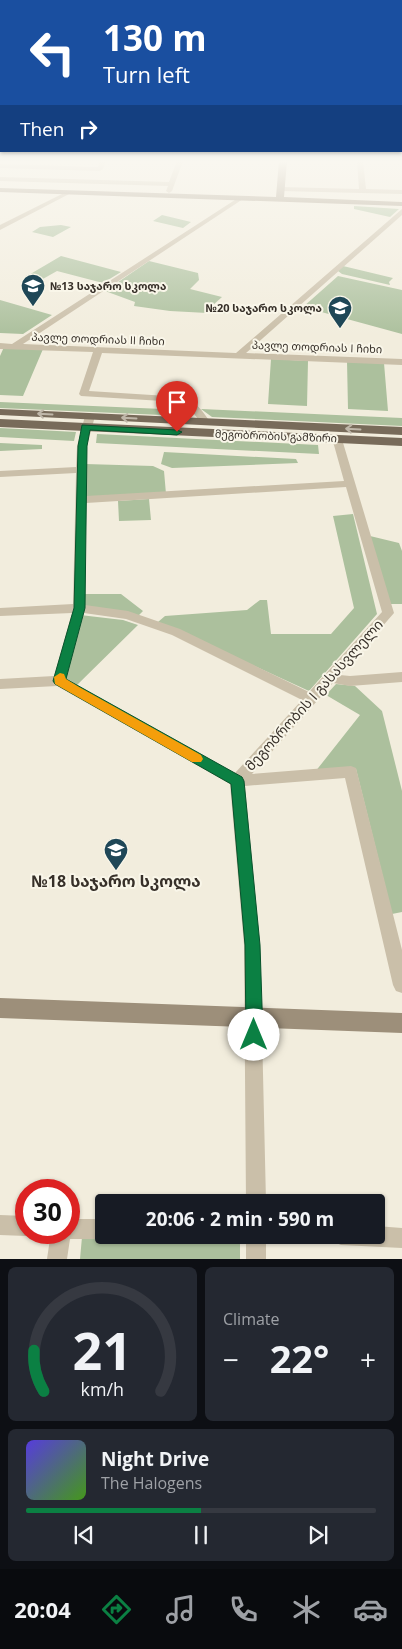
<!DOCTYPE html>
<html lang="en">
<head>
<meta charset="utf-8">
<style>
	body { margin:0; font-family:"Open Sans","Noto Sans Georgian",sans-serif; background:#242831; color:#f1f3f6; height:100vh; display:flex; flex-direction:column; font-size:19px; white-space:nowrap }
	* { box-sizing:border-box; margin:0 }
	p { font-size:16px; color:#9ea1a6 }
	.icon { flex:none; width:28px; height:28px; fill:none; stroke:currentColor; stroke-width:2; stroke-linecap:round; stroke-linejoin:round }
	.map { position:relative; height:1259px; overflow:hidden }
	.side { display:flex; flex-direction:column; gap:8px; padding:8px; background:#0d0f14; flex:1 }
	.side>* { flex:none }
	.banner { position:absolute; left:0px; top:0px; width:402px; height:152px; box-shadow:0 1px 4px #0004; background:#1a4fa0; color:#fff; overflow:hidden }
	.speed { position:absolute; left:15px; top:1179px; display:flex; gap:10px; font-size:25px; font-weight:700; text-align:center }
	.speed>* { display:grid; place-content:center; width:65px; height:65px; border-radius:50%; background:#171b24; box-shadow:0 1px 4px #0004; line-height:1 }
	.speed .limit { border:8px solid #d22; background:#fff; color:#111 }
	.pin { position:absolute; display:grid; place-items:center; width:42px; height:42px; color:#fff; margin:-51px -21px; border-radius:50% 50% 50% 0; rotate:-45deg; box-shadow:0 0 5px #0007 }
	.pin .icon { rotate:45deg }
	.me { position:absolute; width:55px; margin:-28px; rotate:0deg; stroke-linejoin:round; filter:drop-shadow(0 0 4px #0008) }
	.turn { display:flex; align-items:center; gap:18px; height:105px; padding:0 20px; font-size:22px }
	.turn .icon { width:65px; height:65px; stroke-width:2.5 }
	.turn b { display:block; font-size:35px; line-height:42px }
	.then { display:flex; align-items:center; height:48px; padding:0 20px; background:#0003; gap:10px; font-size:19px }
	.big { font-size:38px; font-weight:700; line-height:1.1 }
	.side .card { flex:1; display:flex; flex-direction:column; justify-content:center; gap:8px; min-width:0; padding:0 18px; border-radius:8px; background:#242831 }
	.side .dial { align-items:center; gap:0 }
	.dial svg { height:130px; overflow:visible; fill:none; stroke:#363941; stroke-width:7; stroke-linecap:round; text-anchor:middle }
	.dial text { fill:#f1f3f6; stroke:none }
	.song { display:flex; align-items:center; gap:15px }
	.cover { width:60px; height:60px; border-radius:8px; background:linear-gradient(135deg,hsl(250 70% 55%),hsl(100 70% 35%)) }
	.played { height:5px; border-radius:2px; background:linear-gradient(90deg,#0b8043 50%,#363941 50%) }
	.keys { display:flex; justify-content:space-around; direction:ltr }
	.heat { display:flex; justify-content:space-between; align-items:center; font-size:28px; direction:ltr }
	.side .tiles { flex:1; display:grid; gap:8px; grid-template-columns:1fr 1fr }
	.card:last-child { grid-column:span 2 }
	.trip { position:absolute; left:95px; top:1194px; width:290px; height:50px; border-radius:5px; background:#171b24; box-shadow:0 1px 4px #0004; font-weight:700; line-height:50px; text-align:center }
	.tabs { display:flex; height:80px; justify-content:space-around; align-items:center; background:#090b0e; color:#9ea1a6 }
	.tabs .icon { width:35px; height:35px }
	.tabs .active { color:#0b8043 }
	.tabs b { font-size:22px; color:#f1f3f6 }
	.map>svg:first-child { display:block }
</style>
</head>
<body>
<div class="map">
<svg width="402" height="1259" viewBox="0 0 402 1259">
	<rect width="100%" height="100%" fill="#f2eddd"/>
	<path fill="#acc09d" d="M354,206L399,209L390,217L354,209Z
		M162,215L191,222L183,228L153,221Z
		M61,225L71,227L53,237L32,232L40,227Z
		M61,256L121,272L103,283L57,271L41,280L27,276Z
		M149,261L198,273L199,280L190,289L222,297L213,305L231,309L226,314L170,311L134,306L135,302L105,291Z
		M343,266L393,278L389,282L390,285L342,274L338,271Z
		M338,276L402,290V334L303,307Z
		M0,300L52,315L23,334L0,333Z
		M4,347L43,349L23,396L0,395V356Z
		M271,359L308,361L307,406L268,404Z
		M347,361L384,363L388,411L348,409Z
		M0,402L186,410L185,416L0,408Z
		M201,409L402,418V426L212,417Z
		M0,428L76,432L74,441L0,437Z
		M97,434L318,445L319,454L96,443Z
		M0,443L42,445V449L0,451Z
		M164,452L296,459L298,463L172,468L161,464Z
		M85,464L153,466L164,471L166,494L85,498Z
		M149,499L151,520L119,521L118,501Z
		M353,514L377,614L309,691L158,622L165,616L247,610L260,600H267L271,634H331L354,608L333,516Z
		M370,536L399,543L402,551V604H390Z
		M85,594H121L143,611L138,616L85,606Z
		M80,615L123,620L138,625L76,686L62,678Z
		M336,684L355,686L382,711L402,791V912L392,914L356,769L315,772L360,715L326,695Z
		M82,1237L240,1244V1259H80Z"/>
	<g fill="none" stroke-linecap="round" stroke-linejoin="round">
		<path fill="#cabfa9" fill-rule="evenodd" d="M100,161H106L103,169L100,171L0,168V164L98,167Z
			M177,161H183L172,191L169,193L166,191L168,186L0,181V177L169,182Z
			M357,161H363L366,189L402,190V194L281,191L278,189L281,187L359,189Z
			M66,192L71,193L0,230V225Z
			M238,198L243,199L23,344L236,353L402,209V215L246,353L402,359V365L102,353L89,391L183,397C196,402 203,411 210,422L205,425L202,424L191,410L179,402L81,396L79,394L93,352L0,349V343L12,344Z
			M90,413L95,416L87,446L86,496L344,481L332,438L333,436H341L394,613L340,675L350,676L402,672V682L350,686L333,683L252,774L351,766L356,768L402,950V993L396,991L393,985L345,778L245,786L260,945L266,1202H246L244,945L230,784L57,686L0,689V679L54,676L72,613L0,616V608L73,604L76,473L0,477V471L76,467L77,446L85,416ZM346,487L382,612L309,692L180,629L128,611L85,605L86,503ZM84,613L126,619L172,635L302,700L235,773L66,679Z
			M0,1215L26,1216V1232L33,1233L26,1236L0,1235Z
			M69,1219H104V1235H112L104,1239H70L67,1259H47L51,1232H69Z
			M376,1226L402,1228V1248L341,1245L334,1242L331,1235H376Z
			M246,1235H266V1259H246Z"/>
		<path fill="#9d8f7a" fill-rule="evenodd" d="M279,161H287L284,197L402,202V206L0,192V188L276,197Z
			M0,998L402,1013V1033L0,1018Z"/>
		<path fill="#786b5a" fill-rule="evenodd" d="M0,409L402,427V435L0,415Z
			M0,419L402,438V446L0,427Z"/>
	</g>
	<defs><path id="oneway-shaft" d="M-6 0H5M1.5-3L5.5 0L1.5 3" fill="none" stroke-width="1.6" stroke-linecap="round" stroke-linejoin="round" transform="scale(1.25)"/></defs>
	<g stroke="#bfb7a9">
		<use href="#oneway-shaft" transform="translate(45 414) rotate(-177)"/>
		<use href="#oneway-shaft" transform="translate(129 418) rotate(-177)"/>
		<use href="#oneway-shaft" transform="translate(353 429) rotate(-177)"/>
	</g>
	<linearGradient id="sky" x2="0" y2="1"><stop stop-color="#7dacd1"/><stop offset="0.48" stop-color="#f9f7f0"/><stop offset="1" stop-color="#f9f7f0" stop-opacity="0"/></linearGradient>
	<rect width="402" height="337" fill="url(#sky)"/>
	<path fill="#0b8043" stroke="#07532c" d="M82,425L177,430L182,432L177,435L90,430L87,446L85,608L66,679L242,777L244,781L260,945L263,1035L260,1040L254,1043L249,1040L246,1035L245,945L231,784L55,684L53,681L74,608L78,446Z"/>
	<path fill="#f59e0b" d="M60,673L64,674L66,679L79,687L201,755L203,759L201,762H192L55,684L54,677Z"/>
	<defs>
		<symbol id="school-pin" viewBox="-11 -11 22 30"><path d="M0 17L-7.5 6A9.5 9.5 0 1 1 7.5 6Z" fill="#1f4757" stroke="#f9f6e9"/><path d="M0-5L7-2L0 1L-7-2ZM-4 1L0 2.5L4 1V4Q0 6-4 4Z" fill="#fff"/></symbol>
	</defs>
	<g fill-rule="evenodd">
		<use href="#school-pin" x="19" y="272" width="28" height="38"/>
		<use href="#school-pin" x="326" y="294" width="28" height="38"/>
		<use href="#school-pin" x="102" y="836" width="28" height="38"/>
	</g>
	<g text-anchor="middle" stroke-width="4" stroke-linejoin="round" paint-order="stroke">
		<g font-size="11" font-weight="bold" fill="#373029" stroke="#f9f6e9" text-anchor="start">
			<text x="50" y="290">№13 საჯარო სკოლა</text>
			<text x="322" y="312" text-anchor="end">№20 საჯარო სკოლა</text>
		</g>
		<g font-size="11" fill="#373029" stroke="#f9f6e9">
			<text transform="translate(98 339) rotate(2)" y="4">პავლე თოდრიას II ჩიხი</text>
			<text transform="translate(317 347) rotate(2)" y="4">პავლე თოდრიას I ჩიხი</text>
			<text transform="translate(276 436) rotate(2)" y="4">მეგობრობის გამზირი</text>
		</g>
		<g font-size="14" fill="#373029" stroke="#f9f6e9">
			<text transform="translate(314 695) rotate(-48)" y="5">მეგობრობის I გასასვლელი</text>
		</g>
		<g font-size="16" font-weight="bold" fill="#373029" stroke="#f9f6e9">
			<text x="116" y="887">№18 საჯარო სკოლა</text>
		</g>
	</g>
</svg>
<div class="speed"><div class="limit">30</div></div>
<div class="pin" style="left:177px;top:432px;background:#d93025"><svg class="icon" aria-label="arrive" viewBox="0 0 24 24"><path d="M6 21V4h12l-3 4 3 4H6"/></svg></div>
<svg class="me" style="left:254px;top:1035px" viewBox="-20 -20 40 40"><circle r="19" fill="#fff"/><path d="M0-13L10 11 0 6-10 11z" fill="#0b8043"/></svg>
<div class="trip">20:06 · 2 min · 590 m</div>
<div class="banner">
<div class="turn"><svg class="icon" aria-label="left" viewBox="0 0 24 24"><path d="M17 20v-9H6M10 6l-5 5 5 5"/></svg><div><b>130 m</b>Turn left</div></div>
<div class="then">Then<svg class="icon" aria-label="right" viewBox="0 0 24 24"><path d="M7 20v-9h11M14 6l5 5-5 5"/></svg></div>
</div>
</div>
<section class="side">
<div class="tiles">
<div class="card dial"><svg viewBox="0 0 100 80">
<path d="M14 69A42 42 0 1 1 86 69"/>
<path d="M14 69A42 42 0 0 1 8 44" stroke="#0b8043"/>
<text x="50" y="56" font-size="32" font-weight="700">21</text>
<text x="50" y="72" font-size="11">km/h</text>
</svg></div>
<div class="card"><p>Climate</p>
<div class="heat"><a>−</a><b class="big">22°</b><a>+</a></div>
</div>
<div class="card">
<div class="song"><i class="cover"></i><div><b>Night Drive</b><p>The Halogens</p></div></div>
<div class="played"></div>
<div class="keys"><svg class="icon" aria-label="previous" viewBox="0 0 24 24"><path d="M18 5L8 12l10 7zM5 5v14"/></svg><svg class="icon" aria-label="pause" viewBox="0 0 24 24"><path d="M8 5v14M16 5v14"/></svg><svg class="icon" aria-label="next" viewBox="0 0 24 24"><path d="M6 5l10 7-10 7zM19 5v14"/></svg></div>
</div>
</div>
</section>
<nav class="tabs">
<b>20:04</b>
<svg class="icon active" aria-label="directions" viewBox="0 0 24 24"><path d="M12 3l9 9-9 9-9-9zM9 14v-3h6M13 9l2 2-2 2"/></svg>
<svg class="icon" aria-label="music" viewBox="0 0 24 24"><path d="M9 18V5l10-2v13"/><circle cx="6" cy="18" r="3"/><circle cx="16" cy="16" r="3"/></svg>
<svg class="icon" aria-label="phone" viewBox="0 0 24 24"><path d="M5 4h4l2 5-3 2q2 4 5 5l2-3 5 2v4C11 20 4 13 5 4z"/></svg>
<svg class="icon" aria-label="climate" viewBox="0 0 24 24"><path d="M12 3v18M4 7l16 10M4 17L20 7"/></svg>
<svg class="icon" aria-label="car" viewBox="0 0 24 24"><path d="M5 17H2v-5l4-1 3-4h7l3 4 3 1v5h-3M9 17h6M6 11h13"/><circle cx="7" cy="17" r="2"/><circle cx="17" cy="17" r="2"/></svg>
</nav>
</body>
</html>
